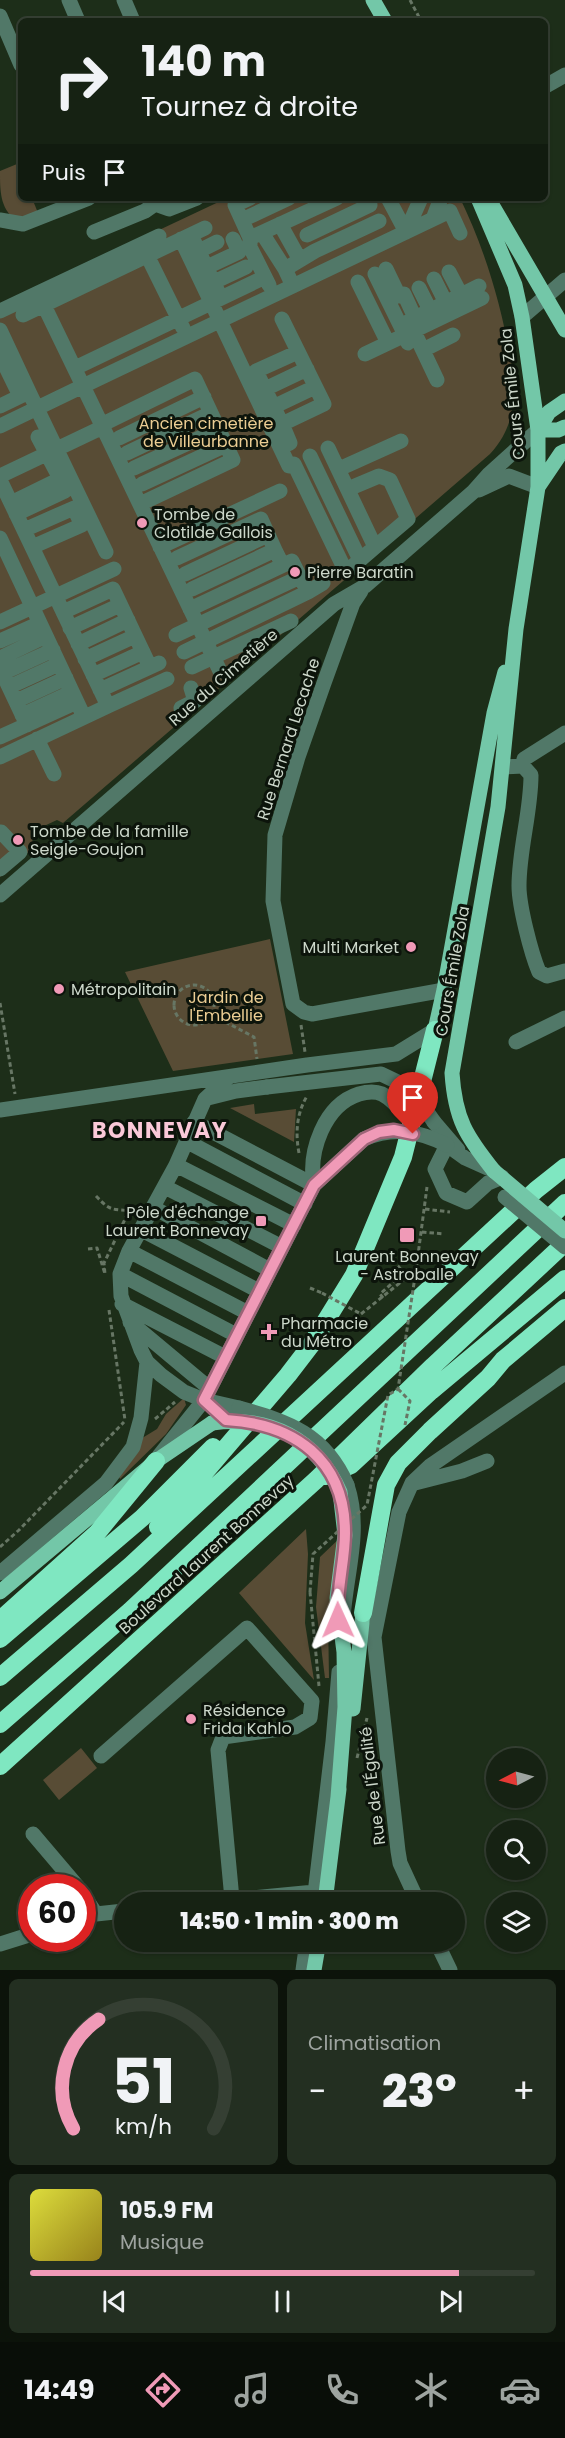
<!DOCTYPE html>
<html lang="fr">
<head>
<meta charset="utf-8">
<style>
	body { margin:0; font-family:Poppins,sans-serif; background:#232f21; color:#f1f3f6; height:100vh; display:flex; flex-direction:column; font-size:22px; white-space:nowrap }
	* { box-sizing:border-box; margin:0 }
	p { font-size:20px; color:#9ea4a0 }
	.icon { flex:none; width:33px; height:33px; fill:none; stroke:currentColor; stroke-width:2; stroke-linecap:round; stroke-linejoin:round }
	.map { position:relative; height:1970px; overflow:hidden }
	.side { display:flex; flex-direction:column; gap:9px; padding:9px; background:#0c130a; flex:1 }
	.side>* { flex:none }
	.hud { position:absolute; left:18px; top:18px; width:530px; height:183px; border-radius:9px; box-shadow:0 2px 4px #0004,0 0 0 2px #353f33; background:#162213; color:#f1f3f6; overflow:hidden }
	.needle { width:39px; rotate:264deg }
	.buttons { position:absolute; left:486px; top:1748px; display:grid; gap:12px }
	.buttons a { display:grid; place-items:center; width:60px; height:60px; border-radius:50%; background:#162213; box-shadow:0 2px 4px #0004,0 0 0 2px #353f33; font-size:30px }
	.speed { position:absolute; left:18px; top:1874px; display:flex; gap:12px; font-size:30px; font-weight:700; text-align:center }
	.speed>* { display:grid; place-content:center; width:78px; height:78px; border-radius:50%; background:#162213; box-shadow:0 2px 4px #0004,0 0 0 2px #353f33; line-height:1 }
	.speed .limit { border:9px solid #d22; background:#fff; color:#111 }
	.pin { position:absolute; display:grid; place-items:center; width:51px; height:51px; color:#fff; margin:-62px -26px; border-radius:50% 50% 50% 0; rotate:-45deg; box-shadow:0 0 6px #0007 }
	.pin .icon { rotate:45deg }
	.me { position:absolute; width:66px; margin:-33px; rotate:359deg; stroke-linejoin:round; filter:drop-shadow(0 0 4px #0008) }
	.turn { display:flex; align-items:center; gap:21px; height:126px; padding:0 24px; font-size:27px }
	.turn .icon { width:78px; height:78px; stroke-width:2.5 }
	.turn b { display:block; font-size:42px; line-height:51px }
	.then { display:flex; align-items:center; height:57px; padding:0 24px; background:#0003; gap:12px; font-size:22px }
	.big { font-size:45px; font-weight:800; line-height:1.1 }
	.side .tile { flex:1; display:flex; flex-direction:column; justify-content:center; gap:9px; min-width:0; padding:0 21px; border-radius:9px; background:#232f21 }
	.side .dial { align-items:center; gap:0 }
	.dial svg { height:156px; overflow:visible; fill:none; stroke:#353f33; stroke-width:7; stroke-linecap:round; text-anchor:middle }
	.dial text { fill:#f1f3f6; stroke:none }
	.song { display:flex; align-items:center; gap:18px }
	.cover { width:72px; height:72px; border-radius:9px; background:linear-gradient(135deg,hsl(60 70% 55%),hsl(50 70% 35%)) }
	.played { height:6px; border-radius:3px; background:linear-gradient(90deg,#f09ab7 85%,#353f33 85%) }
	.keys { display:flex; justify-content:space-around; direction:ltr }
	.heat { display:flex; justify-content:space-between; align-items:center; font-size:33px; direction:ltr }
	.side .tiles { flex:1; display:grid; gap:9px; grid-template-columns:1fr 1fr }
	.tile:last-child { grid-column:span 2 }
	.trip { position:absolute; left:114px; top:1892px; width:351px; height:60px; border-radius:30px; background:#162213; box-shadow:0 2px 4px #0004,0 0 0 2px #353f33; font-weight:800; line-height:60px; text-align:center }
	.menu { display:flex; height:96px; justify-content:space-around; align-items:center; background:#090e08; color:#9ea4a0 }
	.menu .icon { width:42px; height:42px }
	.menu .current { color:#f09ab7 }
	.menu b { font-size:27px; color:#f1f3f6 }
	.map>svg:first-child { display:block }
</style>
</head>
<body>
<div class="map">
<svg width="565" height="1970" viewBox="0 0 565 1970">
	<rect width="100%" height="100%" fill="#1d2e19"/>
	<path fill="#584c35" d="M17,164L21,172V198H32L38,213L15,220C0,207 0,191 0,171Z
		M227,198H460C486,252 502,307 512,367H508C518,400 513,429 490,454L63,823L57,820L31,832C39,852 14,865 0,877V305Z
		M270,939L293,1054L173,1071L125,972Z
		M254,1104L255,1114L296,1109L294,1142L230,1108Z
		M184,1398L186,1405L166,1434L120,1479L118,1475L139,1440L157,1429L166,1414Z
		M306,1529L308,1554L305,1623L314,1680L239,1593Z
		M342,1536L328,1615L329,1678H325L316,1607L320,1557Z
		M81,1748L97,1768L59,1800L43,1780Z"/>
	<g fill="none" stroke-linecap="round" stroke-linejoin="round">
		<path stroke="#677664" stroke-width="3" stroke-dasharray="4.5 3" stroke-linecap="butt" d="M410,0L421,21
			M174 1005a20 20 0 1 1 40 0a20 20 0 1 1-40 0Z
			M0,1003L15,1094
			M212,1015L254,1037L257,1059
			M301,1025L305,1052
			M299,1153C295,1132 297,1113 307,1096
			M96,1196C111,1212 112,1209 134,1211
			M425,1209L450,1212
			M422,1232L444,1234
			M88,1249L97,1248L105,1274L104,1263L129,1211
			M393,1260L407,1277
			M310,1288L322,1293
			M383,1298L380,1294L397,1279L400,1284
			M109,1310L125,1420
			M361,1314L416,1270L427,1187
			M155,1419L175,1402
			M0,1547L19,1530L124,1422
			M310,1592L319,1686
			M357,1758L367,1718"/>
		<path stroke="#517868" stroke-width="15" d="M69,0L78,21
			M124,0L133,21
			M0,16L21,65
			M544,87L565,75
			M152,198L155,204L169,209L197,198
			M250,198L235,205L250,238V247L269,285
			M388,198L406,232
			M433,219L441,198
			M0,220L23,224L89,198
			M242,220L289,198
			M280,224L300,260
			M94,232L145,211L155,204
			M406,232L421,198
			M262,233L285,269
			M191,235L221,298
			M307,235L370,205
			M250,238L337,198
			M181,239L289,466
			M143,247L183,328
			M199,251L217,242
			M207,267L239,252L233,239
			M386,269L399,296L404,294L415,318
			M449,272L461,295
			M375,274L405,335L482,298
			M434,279L446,303
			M214,282L246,267
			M358,282L388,343
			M293,286L285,269L315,251L379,221
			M419,288L430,310
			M38,293L159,236
			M0,311L38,293L83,386L0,426
			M23,315L205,228
			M522,317L565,280
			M282,319L324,404L282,424L256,371L298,352
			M0,330L29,392L0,406
			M423,350L453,335
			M365,354L405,335L408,343
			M0,355L20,396
			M75,368L265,277
			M437,380L409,321L479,286
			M265,389L307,369
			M29,392L106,552
			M273,407L315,387
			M101,425L195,379L233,460L140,504
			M38,437L56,471
			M119,438L204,397
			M280,447L290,443L282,424
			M127,453L211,413
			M310,456L360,560
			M294,464L346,572L375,547L328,448
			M134,468L219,429
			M339,469L401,441
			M0,476L103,427
			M0,480L108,706L0,757
			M142,484L226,445
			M348,489L379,476L390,480L408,519L375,547
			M479,490L509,476L538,487
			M11,503L60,479
			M16,514L65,491
			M24,530L74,508
			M0,538L84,717
			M32,547L82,525L74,509
			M160,547L280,491
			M177,558L261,519L275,550
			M185,574L268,535
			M192,589L275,550L280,560
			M361,591L353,603L324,683L298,757L275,835L273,901L293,1004L304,1012L312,1014L444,990
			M308,592L323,583
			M190,609L292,561L300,577
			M63,612L113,589L150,667
			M0,622L114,569
			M70,628L120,605
			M176,635L300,577L308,592L184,652
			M0,641L40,623
			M78,644L128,620
			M0,658L46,636
			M85,659L135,636
			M192,667L291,621
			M0,668L27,725
			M220,671L83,386L450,211L460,233
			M3,673L53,650
			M93,675L143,652
			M9,687L59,664
			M100,690L159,663
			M16,701L66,678
			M108,706L167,679
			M181,708L195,701L191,688
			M22,715L72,692
			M0,737L77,702
			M37,739L54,774
			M523,766L524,759L565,733
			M503,767L523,766L531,775C531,812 519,849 519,886C519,906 531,953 539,972L547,976L565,971
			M0,869L20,852L1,832
			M0,895L334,604L365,586L473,492L489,474L538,430
			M516,1042L565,1018
			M229,1077L205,1099L176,1165L129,1251L120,1274L121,1296L141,1350L147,1362L161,1375L184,1392L204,1400L239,1408
			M208,1098L236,1091L267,1087
			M0,1110L307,1065L396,1054L435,1030
			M194,1122L314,1185
			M434,1122L458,1150
			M186,1141L305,1204
			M176,1165L294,1225
			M494,1171L465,1158L447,1145L435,1169L446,1193L467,1202L488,1183L502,1177
			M314,1185C308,1152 324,1105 359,1094C366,1092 375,1091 382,1094C394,1100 403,1113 412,1123
			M165,1187L282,1247
			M154,1208L270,1270
			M142,1230L259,1291
			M129,1251L248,1313
			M120,1274L236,1335
			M122,1304L225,1357
			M130,1322L209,1388
			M159,1456L204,1400L314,1185L364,1139
			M415,1483L462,1471L487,1461
			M0,1573L106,1483L133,1447L141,1418L147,1362
			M343,1618C346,1573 362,1530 347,1485
			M101,1756L247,1628L312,1701L310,1718L295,1727L223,1737L218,1750L232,1899
			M33,1834L78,1887
			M82,1893L96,1914
			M208,1902L325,1891
			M314,1902L333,1742L339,1672
			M418,1902L400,1863L398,1851L374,1637L399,1512L412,1483L430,1466L565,1373
			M82,1918L96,1914L124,1911
			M436,1941L450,1970
			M0,1944L32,1934
			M303,1970L307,1941"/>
		<path stroke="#73c7a8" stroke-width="15" d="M373,0L385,21
			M478,198L515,285L522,317L538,430V487L516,629L498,807L452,1073C455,1119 466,1136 494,1171
			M488,198L565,330
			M538,430L549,412L565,401
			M538,430H558L565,427
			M538,487L561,453L565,451
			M435,1030L444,990L494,713L505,672
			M0,1592L156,1461L212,1423
			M353,1709L363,1613
			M338,1797L345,1707L344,1652L337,1598L345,1535L340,1492
			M325,1902L339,1789
			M314,1970L319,1941"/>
		<path stroke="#7fe7c1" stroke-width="18" d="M326,1476L351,1465L431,1391L565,1279
			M158,1527L288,1375L311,1345L354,1275L403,1157L435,1030
			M363,1613L386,1485L398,1463L430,1431L488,1378L503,1360L565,1308
			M0,1620L97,1533L156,1461
			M0,1639L142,1518L213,1447
			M0,1677L131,1565L536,1190L565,1167
			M0,1724L130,1611L565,1203
			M0,1766L316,1480L433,1366L565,1243"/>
		<path stroke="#677664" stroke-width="3" stroke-dasharray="4.5 3" stroke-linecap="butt" d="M322,1293L361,1314
			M398,1389L410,1401L405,1425
			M310,1592L313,1554L367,1505L388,1395L398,1389L416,1270"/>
		<path stroke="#517868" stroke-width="15" d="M267,1087L381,1074L406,1086L419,1100L434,1122
			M364,1139C393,1126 419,1131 447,1145
			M505,1197L565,1247
			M239,1408C289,1422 325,1434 347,1485"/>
		<path stroke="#73c7a8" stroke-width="15" d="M494,1171L565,1231
			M212,1423C269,1415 317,1439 340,1492"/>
	</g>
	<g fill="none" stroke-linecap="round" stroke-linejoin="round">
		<defs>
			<path id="route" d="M338,1620C336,1589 345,1562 345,1533C345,1460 295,1424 226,1420L204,1400L314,1185L364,1139L379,1132L394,1130L413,1134"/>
		</defs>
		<use href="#route" stroke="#9c6477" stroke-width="15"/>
		<use href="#route" stroke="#f09ab7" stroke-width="10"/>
	</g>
	<g fill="#f09ab7" stroke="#0c140b" stroke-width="2">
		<circle cx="142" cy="523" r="6"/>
		<circle cx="295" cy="572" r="6"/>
		<circle cx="18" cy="840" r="6"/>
		<circle cx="411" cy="947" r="6"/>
		<circle cx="59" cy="989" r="6"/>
		<rect x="255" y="1215" width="12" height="12" rx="3"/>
		<rect x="399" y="1227" width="16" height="16" rx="3"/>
		<path d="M266 1323h6v6h6v6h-6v6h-6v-6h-6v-6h6z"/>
		<circle cx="191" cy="1719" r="6"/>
	</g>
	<g text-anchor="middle" stroke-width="6" stroke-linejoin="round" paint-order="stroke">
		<g font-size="16" fill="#ccd7ca" stroke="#0c140b">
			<text transform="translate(512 394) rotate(-96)" y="6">Cours Émile Zola</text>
			<text transform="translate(223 677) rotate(-41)" y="6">Rue du Cimetière</text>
			<text transform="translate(288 739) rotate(-72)" y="6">Rue Bernard Lecache</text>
			<text transform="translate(452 971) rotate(-80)" y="6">Cours Émile Zola</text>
			<text transform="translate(206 1554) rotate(-42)" y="6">Boulevard Laurent Bonnevay</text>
			<text transform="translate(372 1786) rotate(-97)" y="6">Rue de l'Égalité</text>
		</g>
		<g font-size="16" fill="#ebcd93" stroke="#0c140b">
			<text x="206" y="429">Ancien cimetière<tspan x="206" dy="18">de Villeurbanne</tspan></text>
			<text x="226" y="1003">Jardin de<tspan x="226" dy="18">l'Embellie</tspan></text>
		</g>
		<g font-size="16" fill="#ccd7ca" stroke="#0c140b" text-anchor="start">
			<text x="154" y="520">Tombe de<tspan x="154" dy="18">Clotilde Gallois</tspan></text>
			<text x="307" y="578">Pierre Baratin</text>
			<text x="30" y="837">Tombe de la famille<tspan x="30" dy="18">Seigle-Goujon</tspan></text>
			<text x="399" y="953" text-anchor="end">Multi Market</text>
			<text x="71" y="995">Métropolitain</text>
			<text x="249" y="1218" text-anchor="end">Pôle d'échange<tspan x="249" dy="18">Laurent Bonnevay</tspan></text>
			<text x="407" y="1262" text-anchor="middle">Laurent Bonnevay<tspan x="407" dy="18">- Astroballe</tspan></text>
			<text x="281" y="1329">Pharmacie<tspan x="281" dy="18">du Métro</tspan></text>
			<text x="203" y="1716">Résidence<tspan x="203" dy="18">Frida Kahlo</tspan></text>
		</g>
		<g font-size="22" font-weight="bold" letter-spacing="1.5" fill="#fac8d8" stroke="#0c140b">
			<text x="160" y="1138">BONNEVAY</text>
		</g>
	</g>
</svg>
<div class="buttons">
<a><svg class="needle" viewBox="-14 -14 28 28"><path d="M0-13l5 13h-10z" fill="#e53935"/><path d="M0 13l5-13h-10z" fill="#9ea4a0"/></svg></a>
<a><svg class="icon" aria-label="search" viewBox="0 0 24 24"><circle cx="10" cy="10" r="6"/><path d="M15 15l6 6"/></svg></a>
<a><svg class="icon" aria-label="layers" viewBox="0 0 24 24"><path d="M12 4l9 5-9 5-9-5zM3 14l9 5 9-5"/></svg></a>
</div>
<div class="speed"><div class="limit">60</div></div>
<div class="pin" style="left:413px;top:1134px;background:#d93025"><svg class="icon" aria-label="arrive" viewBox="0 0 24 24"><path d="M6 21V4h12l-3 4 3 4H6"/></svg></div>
<svg class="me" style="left:338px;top:1620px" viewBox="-20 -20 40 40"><path d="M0-17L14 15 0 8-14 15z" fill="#f09ab7" stroke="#fff" stroke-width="4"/></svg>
<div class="trip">14:50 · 1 min · 300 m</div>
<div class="hud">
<div class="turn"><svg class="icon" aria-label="right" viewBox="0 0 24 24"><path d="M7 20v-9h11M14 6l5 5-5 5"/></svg><div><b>140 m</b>Tournez à droite</div></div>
<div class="then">Puis<svg class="icon" aria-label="arrive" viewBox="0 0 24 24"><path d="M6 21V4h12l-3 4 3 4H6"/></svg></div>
</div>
</div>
<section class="side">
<div class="tiles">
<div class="tile dial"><svg viewBox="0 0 100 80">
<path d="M14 69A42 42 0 1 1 86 69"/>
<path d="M14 69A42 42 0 0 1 27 13" stroke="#f09ab7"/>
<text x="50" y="56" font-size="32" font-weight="700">51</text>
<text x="50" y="72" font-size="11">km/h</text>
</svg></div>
<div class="tile"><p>Climatisation</p>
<div class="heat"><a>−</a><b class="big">23°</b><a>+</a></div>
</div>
<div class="tile">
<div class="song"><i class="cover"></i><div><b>105.9 FM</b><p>Musique</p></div></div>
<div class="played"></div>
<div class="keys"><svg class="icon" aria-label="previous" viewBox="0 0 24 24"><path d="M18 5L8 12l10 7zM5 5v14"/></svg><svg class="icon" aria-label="pause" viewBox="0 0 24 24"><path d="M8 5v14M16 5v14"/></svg><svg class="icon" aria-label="next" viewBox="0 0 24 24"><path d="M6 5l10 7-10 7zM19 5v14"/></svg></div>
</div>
</div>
</section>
<nav class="menu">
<b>14:49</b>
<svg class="icon current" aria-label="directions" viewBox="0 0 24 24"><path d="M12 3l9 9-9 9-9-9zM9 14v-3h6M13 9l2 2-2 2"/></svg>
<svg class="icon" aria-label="music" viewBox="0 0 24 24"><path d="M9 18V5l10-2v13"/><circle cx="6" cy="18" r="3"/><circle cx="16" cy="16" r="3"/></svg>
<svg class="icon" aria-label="phone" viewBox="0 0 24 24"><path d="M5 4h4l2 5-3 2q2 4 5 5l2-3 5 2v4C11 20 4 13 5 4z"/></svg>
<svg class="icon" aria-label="climate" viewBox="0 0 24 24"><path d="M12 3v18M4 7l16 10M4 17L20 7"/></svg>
<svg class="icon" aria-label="car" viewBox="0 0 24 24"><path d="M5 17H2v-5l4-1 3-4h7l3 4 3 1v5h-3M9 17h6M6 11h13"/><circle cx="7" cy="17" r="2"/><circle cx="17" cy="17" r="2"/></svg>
</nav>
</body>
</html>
